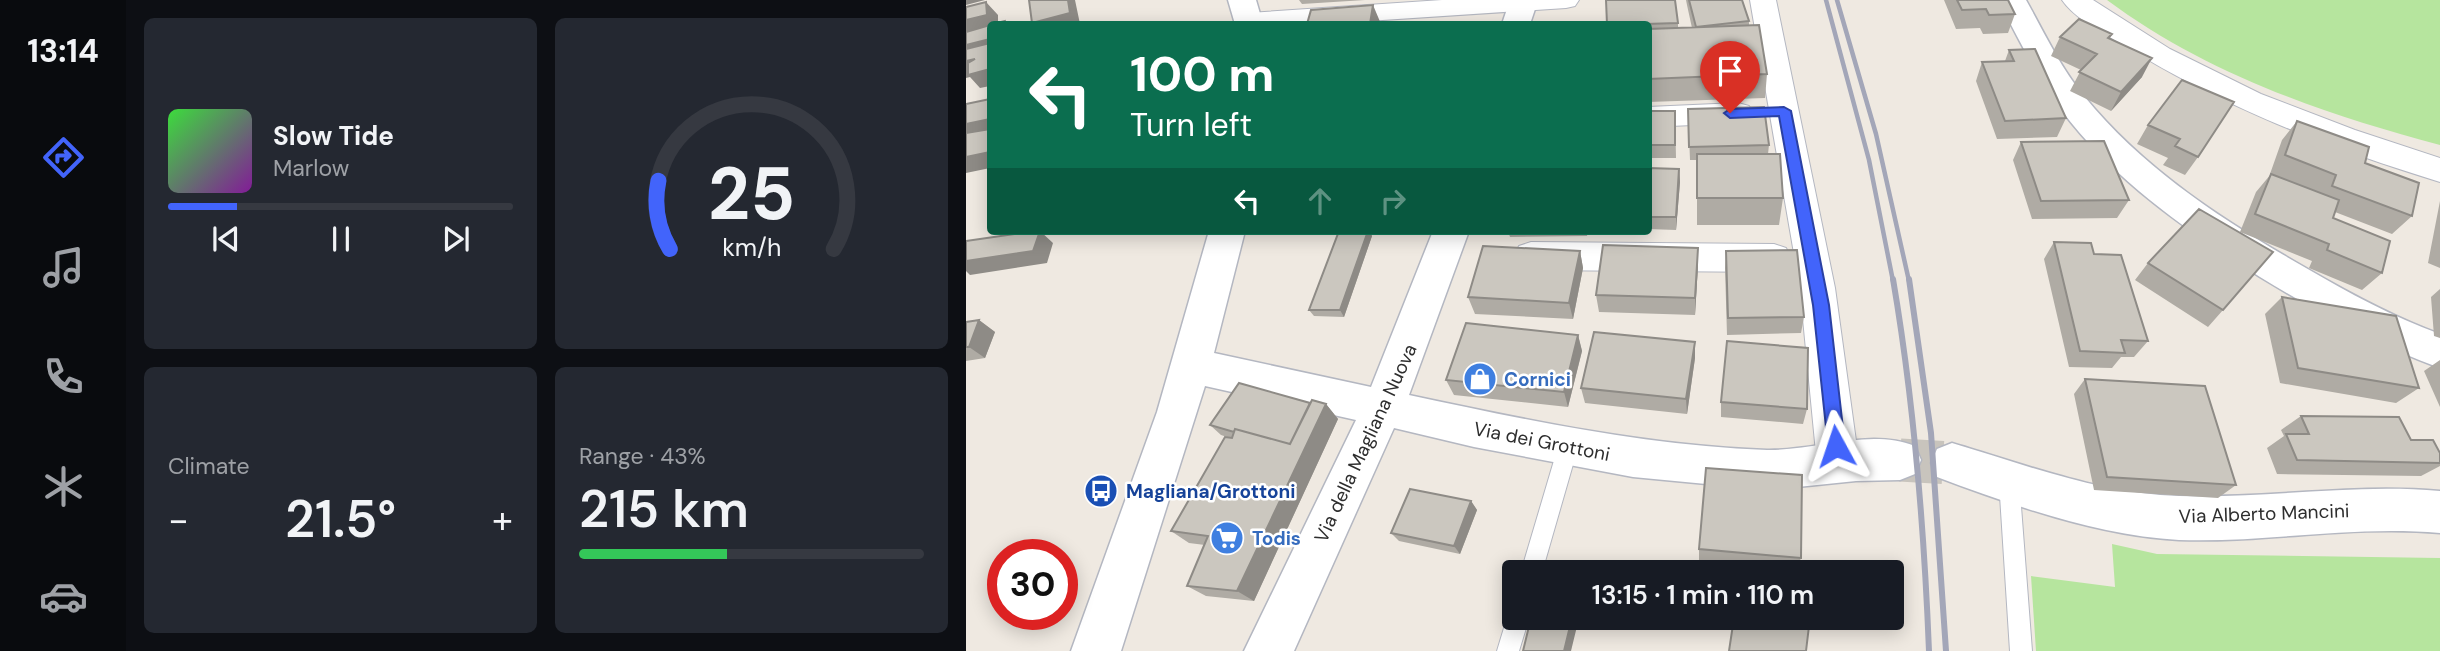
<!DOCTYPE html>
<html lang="en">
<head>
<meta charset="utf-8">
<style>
	body { margin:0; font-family:"DM Sans",sans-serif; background:#242831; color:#f1f3f6; height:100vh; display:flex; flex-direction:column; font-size:26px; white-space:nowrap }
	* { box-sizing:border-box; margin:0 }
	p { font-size:23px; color:#9ea1a6 }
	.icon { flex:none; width:38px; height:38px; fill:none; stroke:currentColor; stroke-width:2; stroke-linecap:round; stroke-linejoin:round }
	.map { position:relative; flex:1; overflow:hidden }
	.drawer { display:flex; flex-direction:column; gap:18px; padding:18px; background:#0d0f14; width:840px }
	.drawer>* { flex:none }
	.banner { position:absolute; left:21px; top:21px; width:665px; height:214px; border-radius:7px; box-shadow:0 4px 18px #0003; background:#0b6e4f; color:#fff; overflow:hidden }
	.speed { position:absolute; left:21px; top:539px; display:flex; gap:14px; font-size:35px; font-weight:700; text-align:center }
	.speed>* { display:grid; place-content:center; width:91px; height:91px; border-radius:50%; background:#171b24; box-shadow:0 4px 18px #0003; line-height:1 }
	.speed .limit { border:10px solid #d22; background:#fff; color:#111 }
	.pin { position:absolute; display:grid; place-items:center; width:60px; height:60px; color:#fff; margin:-72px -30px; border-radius:50% 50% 50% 0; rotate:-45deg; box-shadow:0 0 7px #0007 }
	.pin .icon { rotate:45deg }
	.me { position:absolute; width:77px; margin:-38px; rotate:355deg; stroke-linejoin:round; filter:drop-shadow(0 0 5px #0008) }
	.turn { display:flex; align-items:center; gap:24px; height:147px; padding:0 28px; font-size:32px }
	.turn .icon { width:91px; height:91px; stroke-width:2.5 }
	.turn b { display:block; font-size:49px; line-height:60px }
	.lanes { display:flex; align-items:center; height:66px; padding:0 28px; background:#0003; justify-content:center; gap:35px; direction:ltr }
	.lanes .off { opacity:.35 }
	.big { font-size:52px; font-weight:600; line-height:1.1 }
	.drawer .widget { flex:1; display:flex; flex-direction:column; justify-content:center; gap:10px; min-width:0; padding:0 24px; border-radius:10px; background:#242831 }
	.drawer .dial { align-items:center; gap:0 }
	.dial svg { height:182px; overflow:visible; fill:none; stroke:#363941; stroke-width:7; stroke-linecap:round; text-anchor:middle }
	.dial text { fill:#f1f3f6; stroke:none }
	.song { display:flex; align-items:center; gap:21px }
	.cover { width:84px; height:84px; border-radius:10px; background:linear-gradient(135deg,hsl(120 70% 55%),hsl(290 70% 35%)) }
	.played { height:7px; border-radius:4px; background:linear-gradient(90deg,#4264fb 20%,#363941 20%) }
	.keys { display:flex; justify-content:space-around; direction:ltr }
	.heat { display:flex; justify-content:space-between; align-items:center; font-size:38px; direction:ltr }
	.charge { height:10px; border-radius:5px; background:linear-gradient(90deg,#34c759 43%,#363941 0) }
	.drawer .tiles { flex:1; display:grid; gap:18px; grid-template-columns:repeat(2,1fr) }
	.trip { position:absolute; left:536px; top:560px; width:402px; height:70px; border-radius:7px; background:#171b24; box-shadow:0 4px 18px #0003; font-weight:600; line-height:70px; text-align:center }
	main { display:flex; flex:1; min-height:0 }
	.menu { display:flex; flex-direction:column; width:126px; justify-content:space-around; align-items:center; background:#090b0e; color:#9ea1a6 }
	.menu .icon { width:49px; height:49px }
	.menu .selected { color:#4264fb }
	.menu b { font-size:32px; color:#f1f3f6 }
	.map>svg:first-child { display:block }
</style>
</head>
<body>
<main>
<nav class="menu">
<b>13:14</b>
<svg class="icon selected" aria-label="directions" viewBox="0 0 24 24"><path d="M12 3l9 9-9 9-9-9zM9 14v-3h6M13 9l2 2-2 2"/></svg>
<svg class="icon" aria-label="music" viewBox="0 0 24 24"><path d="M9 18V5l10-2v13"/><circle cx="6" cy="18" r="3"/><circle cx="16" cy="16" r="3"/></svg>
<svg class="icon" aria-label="phone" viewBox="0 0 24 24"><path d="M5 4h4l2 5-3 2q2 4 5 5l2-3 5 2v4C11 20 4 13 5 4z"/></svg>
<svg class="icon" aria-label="climate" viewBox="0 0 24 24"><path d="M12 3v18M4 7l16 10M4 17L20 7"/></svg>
<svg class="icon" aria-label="car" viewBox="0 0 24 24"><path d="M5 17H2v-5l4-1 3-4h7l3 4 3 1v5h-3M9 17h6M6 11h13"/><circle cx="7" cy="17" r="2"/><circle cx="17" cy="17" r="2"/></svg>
</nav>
<section class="drawer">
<div class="tiles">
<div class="widget">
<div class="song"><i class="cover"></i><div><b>Slow Tide</b><p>Marlow</p></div></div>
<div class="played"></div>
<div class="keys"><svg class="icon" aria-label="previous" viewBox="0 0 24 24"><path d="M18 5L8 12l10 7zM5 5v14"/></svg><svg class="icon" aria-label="pause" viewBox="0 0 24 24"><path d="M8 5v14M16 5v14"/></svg><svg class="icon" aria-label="next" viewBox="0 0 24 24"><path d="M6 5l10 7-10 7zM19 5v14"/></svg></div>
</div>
<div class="widget dial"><svg viewBox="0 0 100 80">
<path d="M14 69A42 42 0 1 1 86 69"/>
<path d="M14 69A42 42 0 0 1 9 39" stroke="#4264fb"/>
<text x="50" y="56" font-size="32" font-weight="700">25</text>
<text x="50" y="72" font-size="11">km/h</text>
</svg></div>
<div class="widget"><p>Climate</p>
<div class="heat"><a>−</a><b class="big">21.5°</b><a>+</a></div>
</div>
<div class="widget"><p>Range · 43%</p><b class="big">215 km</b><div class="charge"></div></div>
</div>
</section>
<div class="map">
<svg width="1474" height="651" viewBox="0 0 1474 651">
	<rect width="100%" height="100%" fill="#efe9e1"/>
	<path fill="#b6e59e" d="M1141,0H1474V145C1357,114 1239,73 1141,0Z
		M1146,544L1191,554L1474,558V651H1070L1065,576L1149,587Z"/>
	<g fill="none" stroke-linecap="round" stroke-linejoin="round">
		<path stroke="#c8c4bd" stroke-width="43" stroke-dasharray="43 21" stroke-linecap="butt" d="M934,460L986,463"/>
		<defs>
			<path id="lane" d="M602,438L609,441L612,447L576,572H555L592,447L595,441Z
				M1043,471L1050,473L1053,480L1066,651H1044L1033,480L1036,473Z
				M548,609V618H563L553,651H531L541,618Z"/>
			<path id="street" d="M476,0H613L609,6L600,8L356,24H272L269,21L273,15L283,13Z
				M784,0H810L869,288L893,463L886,476L872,482L858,476L851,463L834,288Z
				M1096,0H1127L1204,49L1295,94L1389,130L1474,158V182C1363,148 1254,106 1156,44C1137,33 1108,18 1096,0Z
				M772,103L783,106L787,113L783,120L772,123L682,127V107Z
				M565,242L808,244L820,248L825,258L820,268L808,272L565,270L553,266L548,256L553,246Z"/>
			<path id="secondary" d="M262,0H290L297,24H269Z
				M544,0H572L564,24H536Z
				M1032,0H1060C1078,32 1094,67 1118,96C1178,170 1258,221 1340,268C1383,293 1427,317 1474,334V368C1410,345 1352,312 1294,277C1220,230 1149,181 1096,111C1070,76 1052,37 1032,0Z
				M243,231H279L248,353L405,387L467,231H503L443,395C560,420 681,446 801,450C849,451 903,428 949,446L955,460L949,474L934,480L890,481L803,490L667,477L508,447L428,428L328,651H278L390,420L239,386L155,651H105L191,412Z
				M986,443C1060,465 1135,494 1213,496C1301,499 1387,483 1474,491V533C1386,525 1300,543 1213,540C1134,536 1045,505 971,477L965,463L971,449Z"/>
		</defs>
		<use href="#lane" stroke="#b4b7c1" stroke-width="2"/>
		<use href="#street" stroke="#b4b7c1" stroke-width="2"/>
		<use href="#secondary" stroke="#b4b7c1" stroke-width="3"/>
		<use href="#lane" fill="#fff" fill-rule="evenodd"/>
		<use href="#street" fill="#fff" fill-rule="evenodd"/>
		<use href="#secondary" fill="#fff" fill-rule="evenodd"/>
		<path stroke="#a3a6b8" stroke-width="4.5" d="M860,0L903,160L927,281
			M871,0L910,134L943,281"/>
		<path stroke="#a3a6b8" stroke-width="6" d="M927,279C948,402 958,526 963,651
			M943,279L965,433L980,651"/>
	</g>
	<path fill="#afaba4" d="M333,0H399L336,4Z
		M720,0H776L783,21V25L801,74L799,98L682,102V24L712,23V28H726L721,5Z
		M978,0H1042L1049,14L1042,33L1017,34L1014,28L990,29Z
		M1146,34L1144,38L1176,77L1145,111L1104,91L1115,70L1085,56L1094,37Z
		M1043,50L1100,118L1091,137L1031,139L1010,81L1016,62L1039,61Z
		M1216,80L1232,157L1219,175L1197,165L1202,158L1171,144L1182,125Z
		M722,109L803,145L802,154L817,198L813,225H731V160H724Z
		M682,111H709L710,158H682Z
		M1331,121L1399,163L1446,216L1426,234L1369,212L1367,218L1416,273L1396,290L1343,268L1346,261L1274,232L1290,192L1305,174H1304L1316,140Z
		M1055,142L1163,200L1151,218L1066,219L1047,160Z
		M682,168L713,169L714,182L710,230L682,229Z
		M1474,201V268L1462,263Z
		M373,231H403L406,236L378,317L348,316L343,310Z
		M542,231H622L621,236L544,237Z
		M1088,242L1128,254L1182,341L1168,357H1155L1146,368L1103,367L1078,259Z
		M614,251L617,268L607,319L509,314L502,297Z
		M760,251L838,317L835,333L761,335L759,268Z
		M1182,263L1257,310L1242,327L1169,280Z
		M732,265L729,315L633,312L630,295Z
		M1474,289V338L1468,336L1465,297Z
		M1316,297L1453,388L1430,403L1314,383L1299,314Z
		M13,320L29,332L19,358L0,361V322Z
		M612,335L616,351L602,407L488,395L480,380Z
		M729,342V358L721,414L619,403L615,388Z
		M1474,360V407L1458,371Z
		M1119,379L1270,485L1252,498L1128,490L1108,394Z
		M755,402L841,409L837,424L755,417Z
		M344,403L360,404L372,419L288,601L240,596L221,586L239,545L223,543L205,531L261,437L255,435L244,425Z
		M1335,416L1445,440L1474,453V466L1455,476L1311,474L1301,448L1318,436L1315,430Z
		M505,501L511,510L494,554L433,541L425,533Z
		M733,549L835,558L830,572H804L733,566Z"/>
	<path fill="#8e8b86" d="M0,0H19L0,5Z
		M102,0H109L114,24H67L66,23Z
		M20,2L32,15V24L0,36V20Z
		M407,5L415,24H404Z
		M24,39V86L14,88L4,77L0,78V45Z
		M1186,58L1176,77L1145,111L1155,92Z
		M24,119V135L0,140V124Z
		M24,152V168L0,173V157Z
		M713,169L714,182L710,230V217Z
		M74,231L87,243L81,263L4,275L0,271V261Z
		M402,231H403L406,236L378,317L374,310Z
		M732,248V265L729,315V298Z
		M614,251L617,268L607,319L603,303Z
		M13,320L29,332L19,358L3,347Z
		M612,335L616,351L602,407L598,392Z
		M729,342V358L721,414L720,399Z
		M360,404L372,419L288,601L271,591Z
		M505,501L511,510L494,554L488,546Z
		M606,618H613L605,651H598Z"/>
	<path fill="#cbc7bf" stroke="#8e8b86" stroke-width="2" d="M63,0H102L104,13L66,23Z
		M640,0H709L712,23L679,24H641Z
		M723,0H776L783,21L730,27Z
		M991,0H1042L1049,14L1023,15L1020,9L996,10Z
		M20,2L21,15L0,20V7Z
		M407,5L404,24H341L345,10Z
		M1113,19L1146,34L1142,38L1186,58L1155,92L1113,72L1131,54L1094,37Z
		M39,21L40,24H27Z
		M24,25V39L0,45V32Z
		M793,25L801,74L682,79V29Z
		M24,43V69L2,75V63L9,59L0,61V49Z
		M1069,49L1100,118L1039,121L1016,62L1048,61L1043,50Z
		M1216,80L1268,102L1232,157L1209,146L1214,139L1182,125Z
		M24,99V119L0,124V104Z
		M798,107L803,145L723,147L722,109Z
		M682,111H709V145H682Z
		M1331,121L1403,147L1399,163L1453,183L1446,216L1366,186L1370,175L1319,155Z
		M24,129V152L0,157V133Z
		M1138,141L1163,200L1075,201L1055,142Z
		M731,154H814L817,198H731Z
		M682,168L713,169L710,217H682Z
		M1305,174L1373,200L1367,218L1424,241L1416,273L1361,250L1363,244L1289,214Z
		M1233,209L1307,252L1257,310L1182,263Z
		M70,231H74L67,251L0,261V241Z
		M373,231H402L374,310H343Z
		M1088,242L1125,243L1128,254L1155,255L1182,341L1155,340L1159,353L1114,351Z
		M637,245L732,248L729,298L630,295Z
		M517,246L614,251L603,303L502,297Z
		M831,250L838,317L762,318L760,251Z
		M1316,297L1430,316L1453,388L1332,368Z
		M13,320L3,347H0V322Z
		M500,323L612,335L598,392L480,380Z
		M628,332L729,342L720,399L615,388Z
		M761,341L842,348L841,409L755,402Z
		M1119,379L1239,386L1270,485L1141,477Z
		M273,383L344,403L324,444L269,429L268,432L244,425Z
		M346,400L360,404L271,591L221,586L242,536L205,531L259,437L266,438L269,429L324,444Z
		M1335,416L1433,417L1445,440H1467L1474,453V463L1331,460L1320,434H1343Z
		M740,468L836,475L835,558L733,549Z
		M444,489L505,501L488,546L425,533Z
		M565,618H606L598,651H557Z
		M768,618H802L843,626L840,651H763Z"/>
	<path fill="#4264fb" stroke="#2b41a3" stroke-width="2" d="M818,107L825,111L863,305L879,446L877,452L870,454L864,452L862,446L847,305L813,116L764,118L758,113L764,109Z"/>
	<defs>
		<symbol id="shop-disc" viewBox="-11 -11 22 22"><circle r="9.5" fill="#3f7fe0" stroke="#fff"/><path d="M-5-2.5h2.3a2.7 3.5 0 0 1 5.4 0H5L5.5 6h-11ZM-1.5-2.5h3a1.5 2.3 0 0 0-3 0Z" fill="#fff"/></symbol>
		<symbol id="bus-disc" viewBox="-11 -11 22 22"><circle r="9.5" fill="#1a4fb4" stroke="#fff"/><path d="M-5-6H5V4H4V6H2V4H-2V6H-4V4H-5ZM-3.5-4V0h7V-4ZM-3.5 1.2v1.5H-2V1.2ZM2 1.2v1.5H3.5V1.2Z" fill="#fff"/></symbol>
		<symbol id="supermarket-disc" viewBox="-11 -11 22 22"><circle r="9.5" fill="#3f7fe0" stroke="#fff"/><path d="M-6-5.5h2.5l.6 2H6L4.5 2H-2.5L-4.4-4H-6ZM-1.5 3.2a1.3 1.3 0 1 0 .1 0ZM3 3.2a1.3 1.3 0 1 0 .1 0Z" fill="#fff"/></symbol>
	</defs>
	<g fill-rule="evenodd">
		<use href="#shop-disc" x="495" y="360" width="38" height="38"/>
		<use href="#bus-disc" x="116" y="472" width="38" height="38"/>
		<use href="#supermarket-disc" x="242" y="519" width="38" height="38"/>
	</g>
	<g text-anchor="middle" stroke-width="5" stroke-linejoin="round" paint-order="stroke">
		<g font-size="19" font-weight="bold" fill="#366cbe" stroke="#fff" text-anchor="start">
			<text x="538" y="386">Cornici</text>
			<text x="286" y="545">Todis</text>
		</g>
		<g font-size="19" fill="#2e2e2e" stroke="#fff">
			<text transform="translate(576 441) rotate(11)" y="7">Via dei Grottoni</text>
			<text transform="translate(399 443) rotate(-65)" y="7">Via della Magliana Nuova</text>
			<text transform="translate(1298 513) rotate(-2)" y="7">Via Alberto Mancini</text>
		</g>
		<g font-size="19" font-weight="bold" fill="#164399" stroke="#fff" text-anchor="start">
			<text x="160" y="498">Magliana/Grottoni</text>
		</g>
	</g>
</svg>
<div class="speed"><div class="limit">30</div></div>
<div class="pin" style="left:764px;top:113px;background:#d93025"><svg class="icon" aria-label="arrive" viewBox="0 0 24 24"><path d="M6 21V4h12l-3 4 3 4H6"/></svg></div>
<svg class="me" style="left:870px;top:446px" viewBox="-20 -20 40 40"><path d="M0-17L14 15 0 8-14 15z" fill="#4264fb" stroke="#fff" stroke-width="4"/></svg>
<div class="trip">13:15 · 1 min · 110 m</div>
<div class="banner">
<div class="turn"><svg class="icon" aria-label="left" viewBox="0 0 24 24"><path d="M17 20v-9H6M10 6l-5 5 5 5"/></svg><div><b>100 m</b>Turn left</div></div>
<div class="lanes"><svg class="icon" aria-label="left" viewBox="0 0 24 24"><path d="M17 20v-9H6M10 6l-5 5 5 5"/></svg><svg class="icon off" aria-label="ahead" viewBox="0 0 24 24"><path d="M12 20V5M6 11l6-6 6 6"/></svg><svg class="icon off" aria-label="right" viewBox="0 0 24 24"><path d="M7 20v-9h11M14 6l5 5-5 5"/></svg></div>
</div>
</div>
</main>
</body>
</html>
